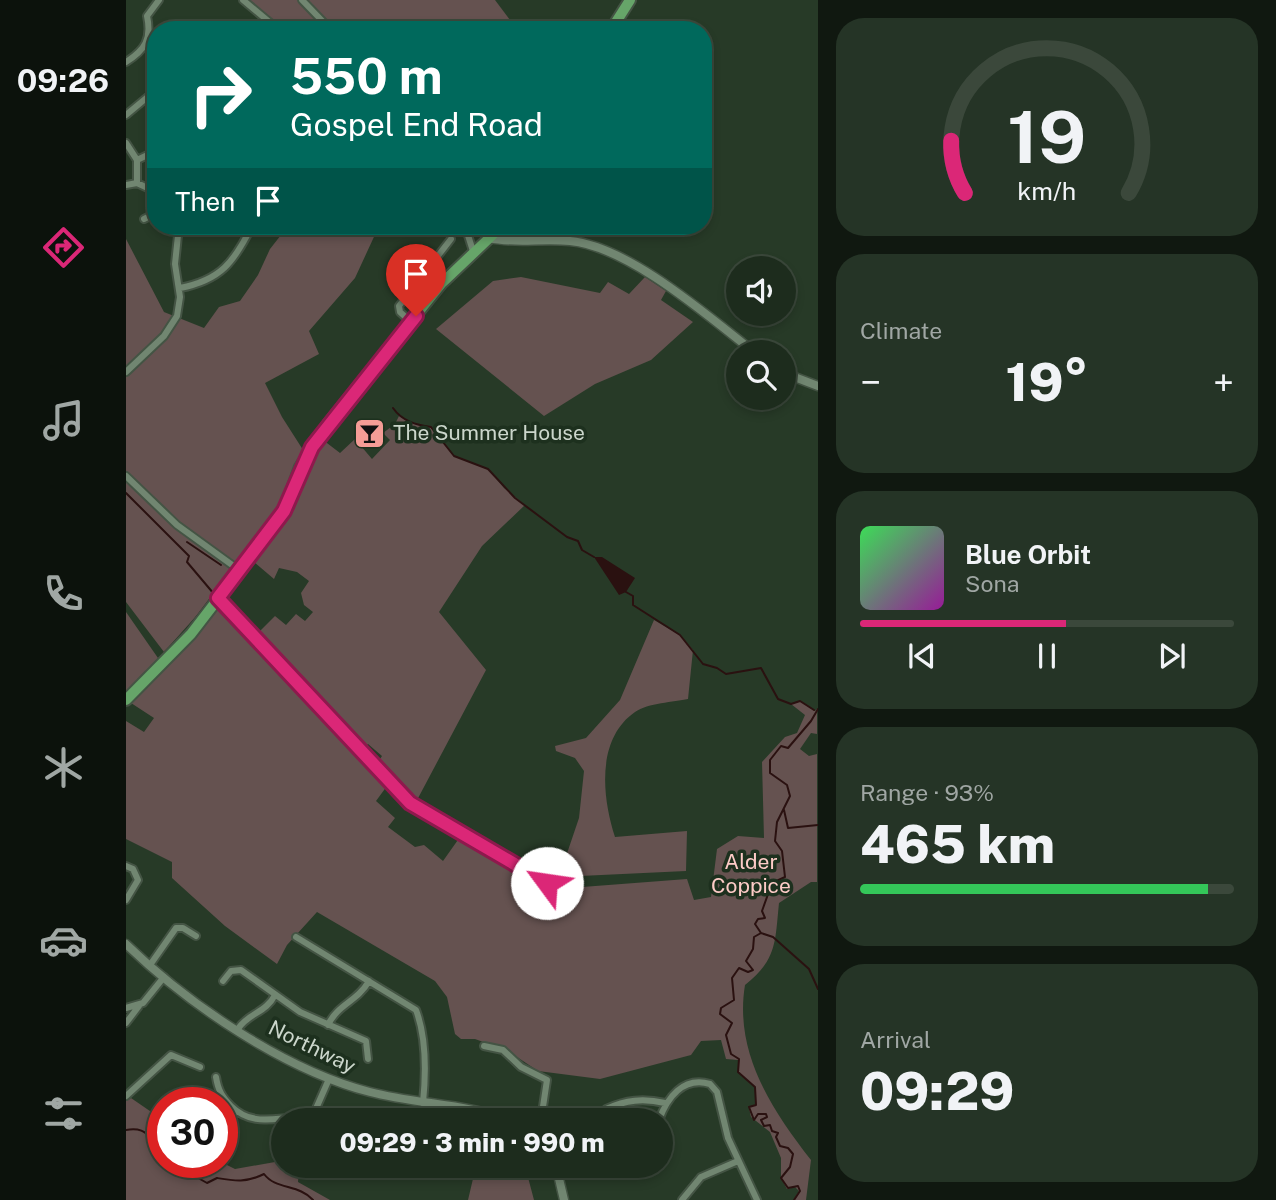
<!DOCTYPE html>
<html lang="en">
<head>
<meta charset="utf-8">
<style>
	body { margin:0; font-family:"Public Sans",sans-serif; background:#253426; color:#f1f3f6; height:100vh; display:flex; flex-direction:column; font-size:26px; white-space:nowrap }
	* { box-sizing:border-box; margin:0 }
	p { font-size:23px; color:#a0a7a4 }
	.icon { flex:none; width:38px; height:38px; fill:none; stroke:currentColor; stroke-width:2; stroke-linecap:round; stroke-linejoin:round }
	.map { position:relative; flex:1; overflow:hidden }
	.drawer { display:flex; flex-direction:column; gap:18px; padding:18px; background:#101810; width:458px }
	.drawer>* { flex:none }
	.banner { position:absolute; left:21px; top:21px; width:565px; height:214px; border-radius:28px; box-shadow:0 4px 10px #0003,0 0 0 2px #3b483b; background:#00695c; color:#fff; overflow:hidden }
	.controls { position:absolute; left:600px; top:256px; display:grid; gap:14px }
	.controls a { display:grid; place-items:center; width:70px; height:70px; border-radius:50%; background:#1d2c1d; box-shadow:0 4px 10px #0003,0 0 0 2px #3b483b; font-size:35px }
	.speed { position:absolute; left:21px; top:1087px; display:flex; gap:14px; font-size:35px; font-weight:700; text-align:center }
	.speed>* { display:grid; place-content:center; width:91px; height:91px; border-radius:50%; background:#1d2c1d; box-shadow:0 4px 10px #0003,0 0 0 2px #3b483b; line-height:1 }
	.speed .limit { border:10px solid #d22; background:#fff; color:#111 }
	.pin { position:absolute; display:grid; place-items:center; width:60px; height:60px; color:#fff; margin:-72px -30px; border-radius:50% 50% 50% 0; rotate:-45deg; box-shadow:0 0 7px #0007 }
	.pin .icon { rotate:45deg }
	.me { position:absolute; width:77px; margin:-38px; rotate:301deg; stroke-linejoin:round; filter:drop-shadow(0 0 5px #0008) }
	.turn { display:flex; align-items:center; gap:24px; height:147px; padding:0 28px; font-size:32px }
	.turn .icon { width:91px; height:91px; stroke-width:2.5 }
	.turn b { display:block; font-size:49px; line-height:60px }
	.then { display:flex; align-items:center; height:66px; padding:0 28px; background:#0003; gap:14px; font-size:26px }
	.big { font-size:52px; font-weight:800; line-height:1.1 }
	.drawer .tile { flex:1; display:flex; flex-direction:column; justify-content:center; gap:10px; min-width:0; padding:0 24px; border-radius:28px; background:#253426 }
	.drawer .dial { align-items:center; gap:0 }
	.dial svg { height:182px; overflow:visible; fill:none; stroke:#3b483b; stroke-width:7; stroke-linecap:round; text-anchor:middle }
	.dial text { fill:#f1f3f6; stroke:none }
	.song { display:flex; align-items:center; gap:21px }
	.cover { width:84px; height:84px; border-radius:10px; background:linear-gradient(135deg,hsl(130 70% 55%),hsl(300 70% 35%)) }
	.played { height:7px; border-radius:4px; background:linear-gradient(90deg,#db2777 55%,#3b483b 55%) }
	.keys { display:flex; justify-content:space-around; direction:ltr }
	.heat { display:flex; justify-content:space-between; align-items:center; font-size:38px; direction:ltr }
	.charge { height:10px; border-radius:5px; background:linear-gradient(90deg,#34c759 93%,#3b483b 0) }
	.trip { position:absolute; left:145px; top:1108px; width:402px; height:70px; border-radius:35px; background:#1d2c1d; box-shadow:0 4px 10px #0003,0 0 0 2px #3b483b; font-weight:800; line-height:70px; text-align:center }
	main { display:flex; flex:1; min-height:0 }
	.menu { display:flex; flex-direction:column; width:126px; justify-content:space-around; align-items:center; background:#0c120c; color:#a0a7a4 }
	.menu .icon { width:49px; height:49px }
	.menu .selected { color:#db2777 }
	.menu b { font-size:32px; color:#f1f3f6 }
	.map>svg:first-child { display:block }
</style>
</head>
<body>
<main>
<nav class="menu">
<b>09:26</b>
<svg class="icon selected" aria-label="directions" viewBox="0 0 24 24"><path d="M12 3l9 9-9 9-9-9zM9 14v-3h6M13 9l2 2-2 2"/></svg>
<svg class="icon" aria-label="music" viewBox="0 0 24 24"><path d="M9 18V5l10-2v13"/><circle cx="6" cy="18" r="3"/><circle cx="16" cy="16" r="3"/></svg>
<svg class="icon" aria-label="phone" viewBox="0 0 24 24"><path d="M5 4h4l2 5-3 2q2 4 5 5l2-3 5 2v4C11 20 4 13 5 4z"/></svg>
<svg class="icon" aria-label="climate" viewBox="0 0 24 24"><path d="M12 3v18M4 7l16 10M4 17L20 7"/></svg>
<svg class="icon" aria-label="car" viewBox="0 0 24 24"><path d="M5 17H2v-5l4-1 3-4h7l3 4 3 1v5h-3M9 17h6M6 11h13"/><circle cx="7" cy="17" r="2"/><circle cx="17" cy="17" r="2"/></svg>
<svg class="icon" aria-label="filters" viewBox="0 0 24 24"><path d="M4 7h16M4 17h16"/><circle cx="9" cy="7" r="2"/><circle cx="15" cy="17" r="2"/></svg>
</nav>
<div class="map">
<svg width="692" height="1200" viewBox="0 0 692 1200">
	<rect width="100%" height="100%" fill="#273a27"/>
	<path fill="#655250" d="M114,0H369L387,24L381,30H152Z
		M162,226H253L229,278L183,331L193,354L139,383L156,417L179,453L149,517L89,595L38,652L0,602V239L38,312L78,328L93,307L114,301L132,275L144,249Z
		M395,277L474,293L482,282L503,294L519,277L540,291L535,300L567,322L525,360L469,384L418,416L310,329L367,281Z
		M273,416L291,425L305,427L328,456L362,469L378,488L399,505L356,546L313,612L360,670L290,802L250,765L256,756L242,744L235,750L183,686L132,633L149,616L160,625L170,614L179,621L187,612L178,605L175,593L183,581L171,572L153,568L148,579L128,562L168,502L181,469L197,440L214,453L229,439L246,459L264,440L257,433L269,424Z
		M93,606L179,692L261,786L250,801L269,818L262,827L289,847L298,845L317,861L334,837L430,889L561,879L568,900L585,897L591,849L612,836L638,838L636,762L659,737L671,733L679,715L665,704L674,701L689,711L691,709V734L685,733L674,749L683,756L691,754V882H685L653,903C649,942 651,960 619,985C608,1052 645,1109 685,1160L680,1200H668L673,1191L669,1187L661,1189L655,1178V1158L644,1132L625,1117L623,1108L630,1104L629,1087L612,1072V1060L600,1059L595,1040L575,1041L565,1055L474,1079L412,1071L382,1051L349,1039H335L329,1034L321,997L309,981L191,912L161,945L151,964L99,926L46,878V862L0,839V721L18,732L28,718L5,703L57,651Z
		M0,612L32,658L0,694Z
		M528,620L554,635L567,650L562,699C548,702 522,703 509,712C470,739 476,797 489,837L561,831L560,871L433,877L453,818L458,771L449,758L430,751L429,746L460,738L494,700Z
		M5,1098L37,1120V1162H95L109,1169L149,1162L157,1121L158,1166L173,1168L172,1182L204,1200H0V1101Z
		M350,1166H399L408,1200H342Z"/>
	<path fill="#2a1110" d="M468,557H476L509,578L500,592L493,595Z"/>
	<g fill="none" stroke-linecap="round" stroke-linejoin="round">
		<path stroke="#2a1110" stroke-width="2" d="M267,408C276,421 290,425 305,427L328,456L362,469L389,498L441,537L452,541L456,550L468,557
			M0,493L63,556L61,562L88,594L60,631L37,654
			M61,542L95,565
			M500,592L507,596V605L554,635L577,664L591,668L600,674L635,668L652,699L665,704L674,701L688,710
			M12,680L20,672
			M658,810L662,828L692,825
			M635,933L647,937L683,969L692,989
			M0,1130C20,1126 22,1138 37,1146
			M54,1162L58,1170L81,1183L91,1178C109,1181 120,1183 138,1174C150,1190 173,1184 187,1200
			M668,1200L674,1191L672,1186L662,1188L655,1178L664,1167L667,1154L662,1148L654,1146L650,1137L652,1133L646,1131L644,1125L638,1126L635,1120L641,1117L640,1114H632L628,1120L623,1107L630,1105L629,1087L612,1072L613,1059L605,1054L600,1035L606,1023L594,1014L595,1008L608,1000L606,978L613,968L622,972L627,970L620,961L627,949L628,937L635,933L629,924L632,919L639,918L636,911L646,883L659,877L656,851L649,841L651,822L664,796L661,785L644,773V760L655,746L662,748L685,721L692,709"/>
		<defs>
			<path id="minor" d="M117,0L153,30
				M176,0L205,30
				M0,62C19,50 26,39 21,16L33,0
				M0,115L30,90
				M0,143L11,160V183
				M11,160L30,151
				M0,185L11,183L30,192
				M18,219L30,213
				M339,226L347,251
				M430,226L444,241
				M54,288C95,280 108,262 126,226
				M285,322L274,312L273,306L325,239
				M0,372L38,336L51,316L54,297L49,264L53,226
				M0,476L51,525L113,570
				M92,598L284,803L426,883
				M0,866L7,869L12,880L0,900
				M170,937L290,1010C301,1039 300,1073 297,1103
				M24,965L50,928H57L70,936
				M97,981L105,971L115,970L174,1012L240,1041L242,1059
				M0,1008L17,1003L38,977
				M0,1023L13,1006
				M202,1025C212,1004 231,1002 243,981
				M112,1029C122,1013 140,1013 149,995
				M358,1046L377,1050L395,1067L421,1080L415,1120
				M90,1077C92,1090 96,1097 105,1106C129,1130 156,1114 185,1118
				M0,1096L45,1055L74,1067
				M185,1120L203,1079
				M476,1120L480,1109C500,1100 517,1098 539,1103
				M533,1120C541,1098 557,1076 584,1084L591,1092L602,1138L631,1200
				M97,1145L99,1129L110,1111
				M556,1200L575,1177L612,1161"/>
			<path id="tertiary" d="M363,238C390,244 416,238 444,241C502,246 582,316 628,352
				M658,373L692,386
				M0,944C63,1005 159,1070 244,1092C290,1104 340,1104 385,1120
				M430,1166L438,1200"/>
			<path id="primary" d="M485,30L504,0
				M0,700L65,634L148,526L158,511L174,467L202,424L315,284L376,226"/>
		</defs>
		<use href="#minor" stroke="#445444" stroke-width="10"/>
		<use href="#tertiary" stroke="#445444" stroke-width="11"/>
		<use href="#primary" stroke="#445444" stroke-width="14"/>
		<use href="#minor" stroke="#718671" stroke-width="6"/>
		<use href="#tertiary" stroke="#718671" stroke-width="8"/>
		<use href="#primary" stroke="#66a569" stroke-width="10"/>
	</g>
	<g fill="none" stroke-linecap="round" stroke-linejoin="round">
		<defs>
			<path id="route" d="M290,316L186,447L158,511L92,598L284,803L421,883"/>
		</defs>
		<use href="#route" stroke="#8e194d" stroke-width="18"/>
		<use href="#route" stroke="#db2777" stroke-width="12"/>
	</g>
	<defs>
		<symbol id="bar-square" viewBox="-11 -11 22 22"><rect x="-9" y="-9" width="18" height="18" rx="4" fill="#f59c96" stroke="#1d301e"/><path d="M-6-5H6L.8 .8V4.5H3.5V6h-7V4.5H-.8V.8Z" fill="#111"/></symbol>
	</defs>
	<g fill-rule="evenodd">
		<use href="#bar-square" x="226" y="416" width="35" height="35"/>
	</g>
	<g text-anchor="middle" stroke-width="7" stroke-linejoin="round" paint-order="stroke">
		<g font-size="21" fill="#cbd6cb" stroke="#1d301e" text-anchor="start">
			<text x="267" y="440">The Summer House</text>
		</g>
		<g font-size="21" fill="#fdcbc7" stroke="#1d301e">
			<text x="625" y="869">Alder<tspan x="625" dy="24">Coppice</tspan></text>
		</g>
		<g font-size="21" fill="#cbd6cb" stroke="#1d301e">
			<text transform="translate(186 1047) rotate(26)" y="7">Northway</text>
		</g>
	</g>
</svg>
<div class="controls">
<a><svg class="icon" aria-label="sound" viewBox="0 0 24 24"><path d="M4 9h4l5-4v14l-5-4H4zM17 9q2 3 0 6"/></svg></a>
<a><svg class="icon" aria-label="search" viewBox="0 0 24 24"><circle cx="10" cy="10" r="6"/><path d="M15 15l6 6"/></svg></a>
</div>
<div class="speed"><div class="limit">30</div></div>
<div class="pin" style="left:290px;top:316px;background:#d93025"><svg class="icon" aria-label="arrive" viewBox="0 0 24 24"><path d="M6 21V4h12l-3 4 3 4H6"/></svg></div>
<svg class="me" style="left:421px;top:883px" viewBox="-20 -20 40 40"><circle r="19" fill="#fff"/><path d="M0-13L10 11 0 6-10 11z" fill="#db2777"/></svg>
<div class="trip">09:29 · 3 min · 990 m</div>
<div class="banner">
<div class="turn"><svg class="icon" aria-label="right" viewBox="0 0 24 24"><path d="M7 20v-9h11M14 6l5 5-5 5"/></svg><div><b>550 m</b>Gospel End Road</div></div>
<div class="then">Then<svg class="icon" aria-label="arrive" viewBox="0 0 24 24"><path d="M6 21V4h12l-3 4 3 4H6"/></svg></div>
</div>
</div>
<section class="drawer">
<div class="tile dial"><svg viewBox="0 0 100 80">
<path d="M14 69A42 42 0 1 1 86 69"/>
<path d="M14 69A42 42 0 0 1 8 46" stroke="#db2777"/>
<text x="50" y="56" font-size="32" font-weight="700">19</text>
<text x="50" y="72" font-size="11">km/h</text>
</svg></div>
<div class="tile"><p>Climate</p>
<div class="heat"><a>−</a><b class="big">19°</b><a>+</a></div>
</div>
<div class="tile">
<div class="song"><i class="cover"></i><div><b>Blue Orbit</b><p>Sona</p></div></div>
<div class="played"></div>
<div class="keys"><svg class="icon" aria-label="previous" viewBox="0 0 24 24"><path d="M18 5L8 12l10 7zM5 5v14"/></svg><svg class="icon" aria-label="pause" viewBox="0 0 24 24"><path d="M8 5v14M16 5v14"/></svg><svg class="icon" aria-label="next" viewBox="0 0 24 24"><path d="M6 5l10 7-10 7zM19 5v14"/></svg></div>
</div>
<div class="tile"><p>Range · 93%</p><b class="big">465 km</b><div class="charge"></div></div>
<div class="tile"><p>Arrival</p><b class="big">09:29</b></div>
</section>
</main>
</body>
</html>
